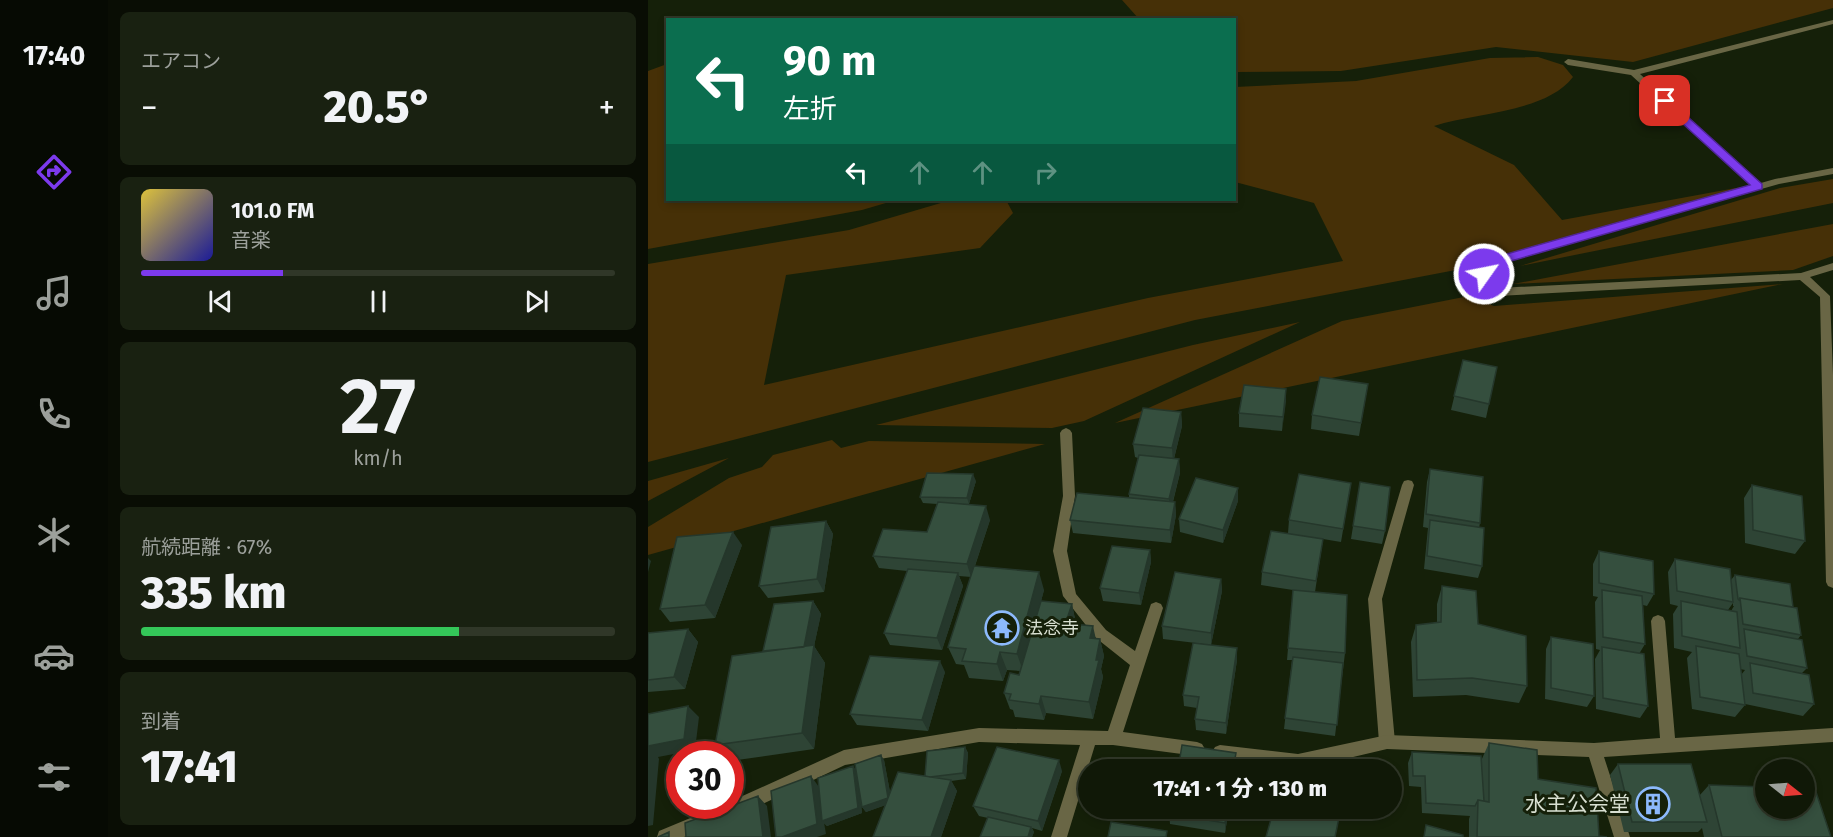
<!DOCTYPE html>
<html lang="ja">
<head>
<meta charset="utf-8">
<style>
	body { margin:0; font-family:"Fira Sans","Noto Sans JP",sans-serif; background:#192111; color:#f1f3f6; height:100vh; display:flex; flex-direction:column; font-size:22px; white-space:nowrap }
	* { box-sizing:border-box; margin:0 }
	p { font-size:20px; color:#9ca09b }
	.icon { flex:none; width:33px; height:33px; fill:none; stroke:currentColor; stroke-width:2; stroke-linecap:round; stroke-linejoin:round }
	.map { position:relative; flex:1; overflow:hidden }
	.side { display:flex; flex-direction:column; gap:12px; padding:12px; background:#090d04; width:540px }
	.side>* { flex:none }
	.hud { position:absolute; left:18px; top:18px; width:570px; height:183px; border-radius:0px; box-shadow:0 3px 9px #0003,0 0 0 2px #303728; background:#0b6e4f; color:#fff; overflow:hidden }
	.needle { width:39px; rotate:107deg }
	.tools { position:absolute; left:1107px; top:759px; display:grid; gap:12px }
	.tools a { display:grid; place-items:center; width:60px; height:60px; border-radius:50%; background:#101807; box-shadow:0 3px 9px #0003,0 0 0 2px #303728; font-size:30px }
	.speed { position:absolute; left:18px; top:741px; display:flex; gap:12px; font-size:30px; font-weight:700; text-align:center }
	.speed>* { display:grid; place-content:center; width:78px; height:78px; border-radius:50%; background:#101807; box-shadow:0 3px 9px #0003,0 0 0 2px #303728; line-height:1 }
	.speed .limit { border:9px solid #d22; background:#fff; color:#111 }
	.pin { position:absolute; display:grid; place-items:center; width:51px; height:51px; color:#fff; margin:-26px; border-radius:12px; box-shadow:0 3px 9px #0006 }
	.me { position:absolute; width:66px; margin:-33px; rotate:57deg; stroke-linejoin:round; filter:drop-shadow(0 0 4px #0008) }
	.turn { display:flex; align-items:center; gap:21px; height:126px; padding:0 18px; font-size:27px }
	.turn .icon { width:78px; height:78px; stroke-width:2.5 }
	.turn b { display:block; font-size:42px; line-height:51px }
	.lanes { display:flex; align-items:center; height:57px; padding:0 18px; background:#0003; justify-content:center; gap:30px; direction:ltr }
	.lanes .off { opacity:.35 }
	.big { font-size:45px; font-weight:800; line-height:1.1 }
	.side .widget { flex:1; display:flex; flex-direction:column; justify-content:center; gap:9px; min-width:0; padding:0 21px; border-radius:9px; background:#192111 }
	.side .dial { align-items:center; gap:0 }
	.dial b { font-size:78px; line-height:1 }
	.song { display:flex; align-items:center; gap:18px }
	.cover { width:72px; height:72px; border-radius:9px; background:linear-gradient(135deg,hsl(50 70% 55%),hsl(240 70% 35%)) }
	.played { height:6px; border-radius:3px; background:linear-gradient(90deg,#7c3aed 30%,#303728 30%) }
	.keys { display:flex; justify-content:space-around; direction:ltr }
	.heat { display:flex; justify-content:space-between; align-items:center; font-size:33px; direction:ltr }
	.charge { height:9px; border-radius:4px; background:linear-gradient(90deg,#34c759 67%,#303728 0) }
	.trip { position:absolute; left:430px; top:759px; width:324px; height:60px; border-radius:30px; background:#101807; box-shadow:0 3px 9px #0003,0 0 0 2px #303728; font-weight:800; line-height:60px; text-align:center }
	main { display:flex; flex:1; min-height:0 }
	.dock { display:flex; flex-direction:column; width:108px; justify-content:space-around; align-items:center; background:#060a03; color:#9ca09b }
	.dock .icon { width:42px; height:42px }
	.dock .current { color:#7c3aed }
	.dock b { font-size:27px; color:#f1f3f6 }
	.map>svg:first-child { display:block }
</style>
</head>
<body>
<main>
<nav class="dock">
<b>17:40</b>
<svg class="icon current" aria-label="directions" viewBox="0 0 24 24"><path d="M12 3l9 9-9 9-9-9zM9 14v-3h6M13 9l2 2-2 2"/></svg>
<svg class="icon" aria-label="music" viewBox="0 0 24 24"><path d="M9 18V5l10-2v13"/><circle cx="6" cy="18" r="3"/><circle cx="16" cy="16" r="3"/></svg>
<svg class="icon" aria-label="phone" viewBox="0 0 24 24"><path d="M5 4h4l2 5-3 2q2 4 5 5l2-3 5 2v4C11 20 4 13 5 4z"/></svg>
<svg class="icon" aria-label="climate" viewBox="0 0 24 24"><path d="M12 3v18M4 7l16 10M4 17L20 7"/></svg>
<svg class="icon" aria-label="car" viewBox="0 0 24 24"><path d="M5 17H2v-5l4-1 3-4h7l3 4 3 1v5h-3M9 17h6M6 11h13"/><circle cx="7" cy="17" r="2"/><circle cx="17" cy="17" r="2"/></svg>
<svg class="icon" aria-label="filters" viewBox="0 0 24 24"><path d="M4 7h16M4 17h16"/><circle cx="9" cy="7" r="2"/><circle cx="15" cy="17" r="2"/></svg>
</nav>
<section class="side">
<div class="widget"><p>エアコン</p>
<div class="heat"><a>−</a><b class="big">20.5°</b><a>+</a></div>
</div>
<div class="widget">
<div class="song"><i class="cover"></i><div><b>101.0 FM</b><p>音楽</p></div></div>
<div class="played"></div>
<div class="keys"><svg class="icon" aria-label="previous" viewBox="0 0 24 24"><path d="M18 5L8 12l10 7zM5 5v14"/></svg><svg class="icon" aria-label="pause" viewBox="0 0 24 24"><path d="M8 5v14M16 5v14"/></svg><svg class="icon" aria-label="next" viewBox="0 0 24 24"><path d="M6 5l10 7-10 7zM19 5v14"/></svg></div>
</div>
<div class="widget dial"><b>27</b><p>km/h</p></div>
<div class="widget"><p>航続距離 · 67%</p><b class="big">335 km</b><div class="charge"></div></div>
<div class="widget"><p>到着</p><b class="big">17:41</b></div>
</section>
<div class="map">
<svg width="1185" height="837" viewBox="0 0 1185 837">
	<rect width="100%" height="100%" fill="#152009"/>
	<path fill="#463007" d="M474,0H1185V8L985,62L848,47L693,71L587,72L586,20L491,19Z
		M890,57L915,65L925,77C897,113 828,112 786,126L866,165L914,220L1104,185L813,269L547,320L0,462V264L201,230L303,200H358L365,213L332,248L138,275L116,385L500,298L695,261L666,203L587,182V87L708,81L842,58Z
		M19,64L20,200H248L214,210L0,249V71Z
		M1185,179V203L872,266L1132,188Z
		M1185,224V256L1145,270L865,284Z
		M1135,284L467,423L694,321L821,296L846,306Z
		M652,322L436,421L404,428L228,425L545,345Z
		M184,440L193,448L221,441L397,444L0,555V527L81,478L114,467L125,455Z
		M81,458L0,501V481Z"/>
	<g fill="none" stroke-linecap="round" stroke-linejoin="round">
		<path fill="#696645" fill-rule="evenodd" d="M1185,20V24L992,74L1113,184L1115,186L1110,189L1107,188L983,75L920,65L916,62L920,59L986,70Z
			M760,480L764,481L766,485L734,599L747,742L744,747L739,749L734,747L731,742L720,599L754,485L756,481Z"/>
		<path fill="#696645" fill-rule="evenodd" d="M1185,168V174L1131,184L849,264L834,283L850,288L1153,273L1185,263V270L1162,277L1182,296L1185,375V588L1180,586L1178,582L1172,297L1152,280L850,296L823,288L822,285L841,260L1127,179Z
			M418,428L422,430L424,433L427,496L419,551L428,594L458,630L487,651L503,604L508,602L513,604L515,608L475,732L549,742L554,744L557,749L554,754L549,756L465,745H447L419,837H403L432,745L331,742L197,765L102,810L96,812L90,810L88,804L90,798L196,750L331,728L460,731L482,665L448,638L415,596L405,551L415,496L412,433L414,430Z
			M1010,615L1015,617L1017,621L1027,738L1185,728V742L956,757L982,837H966L941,757L739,749L650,770L572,759L567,757L564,752L567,747L572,745L650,754L739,735L946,743L1012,738L1003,621L1005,617Z
			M52,814L58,816L60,822L58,828L36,837H9L11,831Z"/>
	</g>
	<path fill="#2e4435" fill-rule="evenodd" d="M815,360L841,404L838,418L803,410Z
		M720,384L711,436L663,429L664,415Z
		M638,389L634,431L591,427V413Z
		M533,412L534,426L526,459H531L532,473L525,502H527L528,515L523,543L425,533L422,520L481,498V494L490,458L487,457L485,444Z
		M782,469L832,523L831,528L834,566L830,578L776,569L780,528L775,527L779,482Z
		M328,481L321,504H312L342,520L327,566L396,590L393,601L424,604L428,624L447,638L452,639L456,656L453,669L455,677L445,719L398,713L396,720L367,717L365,710L362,709L356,693L371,675L372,671L359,670L355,681L321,678L316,665L308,664L300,647L323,577L311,576L315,586L294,650L242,645L236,633L259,571L231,568L225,556L279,532L289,504L275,503L272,497Z
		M712,482L737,531L734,544L703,539Z
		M703,483L693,542L675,539L667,592L697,653L687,736L636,729L644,660H639L645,590L613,585L614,572L640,533L641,520Z
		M1104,485L1157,541L1147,554L1097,543L1096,498Z
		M590,488V501L575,543L532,532L531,519Z
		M178,521L185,534L176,592L120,598L111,586Z
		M94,545L67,618L22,622L12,609Z
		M502,550L503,562L493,605L455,601L452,588Z
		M951,551L1006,594L999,606L995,605L997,644L991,654L1000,706L992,718L948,709L947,659L952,650L948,649L947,602L950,597L945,596V564Z
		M1027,559L1083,580L1087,575L1145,607L1153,635L1150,639L1159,668L1154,673L1166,704L1155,716L1097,704V705L1087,717L1044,709L1039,658L1044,652L1026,648L1025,614L1030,606L1022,604L1020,572ZM1085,603V606H1086L1083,611L1080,610ZM1092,669L1097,670L1093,675Z
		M573,579L574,591L563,645L589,648V660L578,734L548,730L547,719L549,708L536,706L535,695L556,644L515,639L514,626Z
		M794,586L830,624L879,686L871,703L818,695L765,697L763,642L768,625L789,623V604Z
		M165,601L173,614L166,646L177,663L166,749L82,761V754H76L67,745L116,652L115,651Z
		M40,629L50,642L37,689L0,692V633Z
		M903,637L946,696L939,707L897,699L898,649Z
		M297,672L280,731L209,725L202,714Z
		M841,743L890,779L951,836L959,837H821V819L822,816L774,813L773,787L761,786L760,763L764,752L833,761Z
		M317,747L320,753L318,779L303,781L309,791L293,837H225L237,805L218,812L214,807L213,805L214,813L179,826L176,823L178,834L170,786L208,769L236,760L242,792L277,776Z
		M970,764L1051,796L1061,785L1183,837H1056L1054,828L1050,832H976L962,775Z
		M414,771L394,831L384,828L386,832L384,837H332L340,818L331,816L325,806Z
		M581,808L577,833L522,824L521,814Z"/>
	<path fill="#25372b" d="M638,389V402L634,431L635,417Z
		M533,412L534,426L525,462L524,448Z
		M531,459L532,473L522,512L521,499Z
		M325,474L328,481L321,504L319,498Z
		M590,488V501L575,543V530Z
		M527,502L528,515L523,543L522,530Z
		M338,506L342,520L323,577L319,564Z
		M178,521L185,534L176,592L169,579Z
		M85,532L94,545L67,618L57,605Z
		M502,550L503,562L493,605L491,593Z
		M0,558L3,561L0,572Z
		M391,572L396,590L375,671L369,654Z
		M310,573L315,586L294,650L289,638Z
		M573,579L574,591L563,645V633Z
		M165,601L173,614L166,646L177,663L166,749L154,733L156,647Z
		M424,604L430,634L420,616Z
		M445,626L449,644L442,638Z
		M40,629L50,642L37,689L26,677Z
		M452,639L456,656L453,669L455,677L445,719L441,702L448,660Z
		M589,648V660L578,734V723Z
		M352,652L359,670L355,681L349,664Z
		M292,661L297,672L280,731L274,720Z
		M393,696L398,713L396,720L391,704Z
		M40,706L51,717L47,750L10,757L11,759L5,825L0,826V746Z
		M317,747L320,753L318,779L315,773Z
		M588,753L587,770H585Z
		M233,755L236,760L244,803L218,812L214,807Z
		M411,760L414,771L394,831L390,821Z
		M205,766L209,771L214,813L179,826L176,823L178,834L169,837H134L163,776L171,787Z
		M303,780L309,791L293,837H283Z
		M110,796L119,806L123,837H115Z
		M579,808H581L577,833V823Z
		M383,827L386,832L384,837H380Z"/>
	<path fill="#354f3e" stroke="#25372b" stroke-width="1.5" d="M815,360L849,367L841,404L806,396Z
		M672,377L720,384L713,423L664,415Z
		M596,385L638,389L635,417L591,413Z
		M495,408L533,412L524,448L485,444Z
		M491,455L531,459L521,499L481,494Z
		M782,469L835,477L832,523L778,514Z
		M279,473L325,474L319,498L272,497Z
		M651,474L703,483L695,529L641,520Z
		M548,478L590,488L575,530L531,519Z
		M712,482L742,487L737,531L705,526Z
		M1104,485L1154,496L1157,541L1105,530Z
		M429,493L527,502L522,530L422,520Z
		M290,502L338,506L319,564L225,556L235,529L279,532Z
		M782,520L836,528L834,566L779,556Z
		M178,521L169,579L111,586L123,527Z
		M623,531L675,539L668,581L614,572Z
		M85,532L57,605L12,609L29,537Z
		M464,546L502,550L491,593L452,588Z
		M951,551L1005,561L1006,594L951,583Z
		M1027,559L1082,569L1085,602L1029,591Z
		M326,566L391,572L369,654L352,652L349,664L314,661L318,649L300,647Z
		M260,569L310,573L289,638L236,633Z
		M527,572L573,579L563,633L514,626Z
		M1087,575L1142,584L1145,607L1092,598L1091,600L1090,599Z
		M794,586L828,591L830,624L878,636L879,686L824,678L769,680L768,625L793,622Z
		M645,590L699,595L697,653L640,648Z
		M954,590L994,596L997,644L955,637Z
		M1092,598L1149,608L1153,635L1095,624Z
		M165,601L156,647L115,651L126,604Z
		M393,601L424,604L420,616L426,617L424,624L445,626L442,638L452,639L448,660H451L441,702L393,696L391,704L361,700L363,694L356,693L362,673L371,675Z
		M1033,601L1089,612L1092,648L1034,636Z
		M40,629L26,677L0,680V633Z
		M1096,629L1154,640L1159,668L1099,656Z
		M903,637L945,644L946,696L903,688Z
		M545,643L589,648L578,723L547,719L551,697L535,695Z
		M166,645L154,733L67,745L84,656Z
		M1048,646L1091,654L1097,705L1052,697Z
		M954,647L996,654L1000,706L955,698Z
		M222,656L292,661L274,720L202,714Z
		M645,657L695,663L689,725L637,718Z
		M1102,663L1161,675L1166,704L1105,693Z
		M40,706L36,739L0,746V714Z
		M841,743L889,750L890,779L948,788L951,836L959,837H829L830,800L841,802Z
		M534,745L588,753L585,770H530Z
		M317,747L315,773L282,777L277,776L279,751Z
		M349,747L411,760L390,821L325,806Z
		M764,752L833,756L836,801L830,800L827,806L778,803L777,776H765Z
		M233,755L240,798L214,807L207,764Z
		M970,764H1043L1059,822H984Z
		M205,766L210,808L174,821L170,778Z
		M657,767L667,770H656Z
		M250,772L303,780L283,837H225Z
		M163,776L169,824L134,837H128L123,791Z
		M1061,785L1118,787V808H1156V789H1167L1183,837H1074Z
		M110,796L115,837H38L37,823Z
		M522,808H579L577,823L521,814Z
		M626,808H693L687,837H618Z
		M340,817L383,827L380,837H332Z
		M463,822L519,831L518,837H460Z
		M778,825L815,835V837H776Z
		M21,832V837H10Z"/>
	<path fill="#7c3aed" stroke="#51269a" stroke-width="1.5" d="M1013,99H1020L1114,184V189L849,265L840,276H832L830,274L841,259L1102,185L1013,104Z"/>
	<defs>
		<symbol id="temple-ring" viewBox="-11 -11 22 22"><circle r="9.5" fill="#152009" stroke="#8cb9fc" stroke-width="1.5"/><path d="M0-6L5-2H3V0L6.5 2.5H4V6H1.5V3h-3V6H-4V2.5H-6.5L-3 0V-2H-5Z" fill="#8cb9fc"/></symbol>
		<symbol id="building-ring" viewBox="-11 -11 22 22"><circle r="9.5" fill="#152009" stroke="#8cb9fc" stroke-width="1.5"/><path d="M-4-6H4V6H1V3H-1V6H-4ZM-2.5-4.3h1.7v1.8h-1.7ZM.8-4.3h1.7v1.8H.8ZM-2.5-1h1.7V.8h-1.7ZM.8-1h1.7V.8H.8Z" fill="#8cb9fc"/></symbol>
	</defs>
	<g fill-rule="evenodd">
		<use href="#temple-ring" x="335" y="609" width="38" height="38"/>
		<use href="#building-ring" x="986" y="785" width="38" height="38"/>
	</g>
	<g text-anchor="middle" stroke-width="6" stroke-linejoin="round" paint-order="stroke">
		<g font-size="18" fill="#d8dfd1" stroke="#152009" text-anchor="start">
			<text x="377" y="634">法念寺</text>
		</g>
		<g font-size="21" fill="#d8dfd1" stroke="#152009" text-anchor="end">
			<text x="982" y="811">水主公会堂</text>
		</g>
	</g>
</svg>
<div class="tools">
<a><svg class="needle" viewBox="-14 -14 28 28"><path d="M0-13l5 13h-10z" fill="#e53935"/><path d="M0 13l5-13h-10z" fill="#9ca09b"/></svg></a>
</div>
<div class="speed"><div class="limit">30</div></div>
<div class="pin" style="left:1017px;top:101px;background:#d93025"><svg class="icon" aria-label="arrive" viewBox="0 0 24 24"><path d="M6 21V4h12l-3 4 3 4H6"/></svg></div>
<svg class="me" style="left:836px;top:274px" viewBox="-20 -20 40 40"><circle r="17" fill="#7c3aed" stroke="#fff" stroke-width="3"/><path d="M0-11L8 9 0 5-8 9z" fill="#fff"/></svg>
<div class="trip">17:41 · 1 分 · 130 m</div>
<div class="hud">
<div class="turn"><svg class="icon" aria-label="left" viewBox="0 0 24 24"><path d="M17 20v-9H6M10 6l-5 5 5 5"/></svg><div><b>90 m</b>左折</div></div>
<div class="lanes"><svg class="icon" aria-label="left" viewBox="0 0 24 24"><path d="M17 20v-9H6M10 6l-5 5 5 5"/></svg><svg class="icon off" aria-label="ahead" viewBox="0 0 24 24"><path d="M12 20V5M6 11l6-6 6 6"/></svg><svg class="icon off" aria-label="ahead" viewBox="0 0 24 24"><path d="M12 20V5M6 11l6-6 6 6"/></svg><svg class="icon off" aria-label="right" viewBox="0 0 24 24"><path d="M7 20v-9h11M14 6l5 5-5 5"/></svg></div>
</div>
</div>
</main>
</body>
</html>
